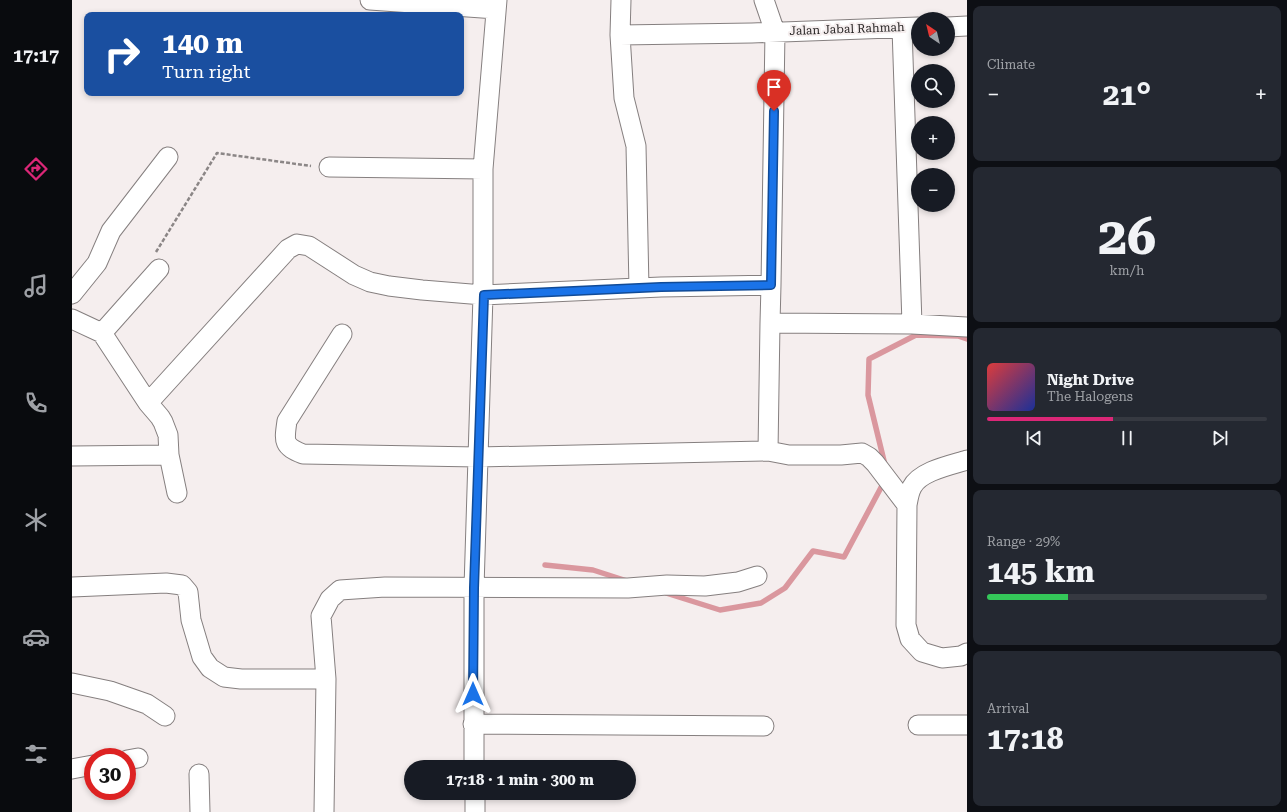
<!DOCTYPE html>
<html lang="en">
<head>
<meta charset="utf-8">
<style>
	body { margin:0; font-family:"Roboto Serif",serif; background:#242831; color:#f1f3f6; height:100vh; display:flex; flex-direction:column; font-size:15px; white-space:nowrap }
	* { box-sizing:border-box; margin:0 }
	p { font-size:13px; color:#9ea1a6 }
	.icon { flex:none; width:22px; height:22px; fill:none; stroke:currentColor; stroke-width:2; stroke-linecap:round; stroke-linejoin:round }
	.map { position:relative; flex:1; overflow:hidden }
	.side { display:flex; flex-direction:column; gap:6px; padding:6px; background:#0d0f14; width:320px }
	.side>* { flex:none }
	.banner { position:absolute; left:12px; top:12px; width:380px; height:84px; border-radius:8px; box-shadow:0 2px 6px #0003; background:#1a4fa0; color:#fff; overflow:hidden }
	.needle { width:26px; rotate:325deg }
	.buttons { position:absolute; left:839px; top:12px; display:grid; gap:8px }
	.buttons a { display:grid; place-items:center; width:44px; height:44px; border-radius:50%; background:#171b24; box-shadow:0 2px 6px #0003; font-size:20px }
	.speed { position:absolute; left:12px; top:748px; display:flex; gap:8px; font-size:20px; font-weight:700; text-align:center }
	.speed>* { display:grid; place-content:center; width:52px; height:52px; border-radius:50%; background:#171b24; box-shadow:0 2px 6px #0003; line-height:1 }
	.speed .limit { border:6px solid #d22; background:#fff; color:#111 }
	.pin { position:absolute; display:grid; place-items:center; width:34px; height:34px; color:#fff; margin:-41px -17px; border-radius:50% 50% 50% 0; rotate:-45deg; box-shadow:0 0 4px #0007 }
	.pin .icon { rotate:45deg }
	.me { position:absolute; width:44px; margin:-22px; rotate:0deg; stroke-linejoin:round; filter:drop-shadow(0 0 3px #0008) }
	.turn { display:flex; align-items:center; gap:14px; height:84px; padding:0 12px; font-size:18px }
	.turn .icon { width:52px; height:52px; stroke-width:2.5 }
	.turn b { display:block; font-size:28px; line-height:34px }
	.big { font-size:30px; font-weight:700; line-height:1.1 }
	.side .card { flex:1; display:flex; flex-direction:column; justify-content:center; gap:6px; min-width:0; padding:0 14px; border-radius:8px; background:#242831 }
	.side .dial { align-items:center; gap:0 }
	.dial b { font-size:52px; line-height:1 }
	.song { display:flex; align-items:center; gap:12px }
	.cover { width:48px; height:48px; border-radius:6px; background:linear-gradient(135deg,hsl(0 70% 55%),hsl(230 70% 35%)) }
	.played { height:4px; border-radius:2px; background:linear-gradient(90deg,#db2777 45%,#363941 45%) }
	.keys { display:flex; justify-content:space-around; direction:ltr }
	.heat { display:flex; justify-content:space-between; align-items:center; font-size:22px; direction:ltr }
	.charge { height:6px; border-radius:3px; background:linear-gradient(90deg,#34c759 29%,#363941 0) }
	.trip { position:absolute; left:332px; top:760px; width:232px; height:40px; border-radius:20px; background:#171b24; box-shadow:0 2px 6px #0003; font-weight:700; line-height:40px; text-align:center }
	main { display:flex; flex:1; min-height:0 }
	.menu { display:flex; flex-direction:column; width:72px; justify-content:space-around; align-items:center; background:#090b0e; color:#9ea1a6 }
	.menu .icon { width:28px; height:28px }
	.menu .selected { color:#db2777 }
	.menu b { font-size:18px; color:#f1f3f6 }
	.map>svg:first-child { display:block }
</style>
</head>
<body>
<main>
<nav class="menu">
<b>17:17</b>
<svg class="icon selected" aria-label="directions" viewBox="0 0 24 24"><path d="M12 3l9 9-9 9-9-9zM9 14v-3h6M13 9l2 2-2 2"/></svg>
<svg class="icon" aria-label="music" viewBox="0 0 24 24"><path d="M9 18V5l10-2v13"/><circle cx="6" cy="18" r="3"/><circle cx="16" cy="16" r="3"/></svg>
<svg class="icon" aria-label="phone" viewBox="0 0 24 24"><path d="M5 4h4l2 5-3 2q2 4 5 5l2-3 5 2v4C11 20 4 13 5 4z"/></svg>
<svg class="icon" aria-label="climate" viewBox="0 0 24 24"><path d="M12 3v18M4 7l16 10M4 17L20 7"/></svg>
<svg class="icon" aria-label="car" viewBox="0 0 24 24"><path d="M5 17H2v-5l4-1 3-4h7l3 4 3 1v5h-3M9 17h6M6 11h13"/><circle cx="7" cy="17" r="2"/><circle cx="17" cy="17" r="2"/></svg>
<svg class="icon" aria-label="filters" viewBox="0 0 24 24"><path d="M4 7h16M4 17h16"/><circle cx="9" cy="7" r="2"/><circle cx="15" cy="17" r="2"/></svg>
</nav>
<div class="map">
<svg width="895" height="812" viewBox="0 0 895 812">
	<rect width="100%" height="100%" fill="#f5eeee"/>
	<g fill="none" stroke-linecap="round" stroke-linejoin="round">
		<path stroke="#da979e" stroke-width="5.5" d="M813,465L796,395L797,359L844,335L886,336L895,339
			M473,565L521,570L555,581
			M594,593L648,610L689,603L713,588L741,551L772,557L813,480"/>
		<defs>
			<path id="street" d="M298,0L424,9
				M692,0L703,32L699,285
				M876,27L895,26
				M830,28L840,324
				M548,35L549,0
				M257,167L411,169
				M567,288L564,146L552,98L548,35L680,33L846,27
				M0,294L25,263L39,231L96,157
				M0,319L30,333L76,403L88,417L91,422L96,435L97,455L0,456
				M30,333L87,269
				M270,334L215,421C212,442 211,446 231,454L406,457L696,451L698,323L840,324L895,327
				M76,403L216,249L225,244L237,246L282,275L298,282L317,286L350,290L411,295L589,287L699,285L698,323
				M696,451L717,455H769L790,453L797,457L803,463L835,505
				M97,455L105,493
				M895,460C879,465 848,471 840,487C837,492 836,500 835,505L834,625L838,639L850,652L870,658L889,656L895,653
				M0,587L94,583L110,585L116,592L119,620L130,657L138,668L152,677L169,679H254
				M0,683L38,691L75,704L93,716
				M401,724L692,726
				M846,725H895
				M55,760L66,758
				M402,767V588L411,295V169L425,0
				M0,769L21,765
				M127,774L128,812
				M403,793V812
				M252,812L254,679L249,616L258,599L268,590L313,587L556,588L595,585L633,586L666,582L685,576"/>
		</defs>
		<use href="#street" stroke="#857f7f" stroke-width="21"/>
		<path stroke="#8b8686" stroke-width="2.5" stroke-dasharray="4 2" stroke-linecap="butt" d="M84,252L145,153L239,166"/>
		<use href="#street" stroke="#fff" stroke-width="19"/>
	</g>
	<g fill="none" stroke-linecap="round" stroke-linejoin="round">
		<defs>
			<path id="route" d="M401,694L402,588L412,295L589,287L699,285L702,111"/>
		</defs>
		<use href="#route" stroke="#114b97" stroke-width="10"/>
		<use href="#route" stroke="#1a73e8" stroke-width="7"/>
	</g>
	<g text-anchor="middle" stroke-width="4" stroke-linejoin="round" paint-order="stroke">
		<g font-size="12" fill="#292626" stroke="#f5eeee">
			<text transform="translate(775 29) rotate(-2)" y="4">Jalan Jabal Rahmah</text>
		</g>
	</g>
</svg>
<div class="buttons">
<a><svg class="needle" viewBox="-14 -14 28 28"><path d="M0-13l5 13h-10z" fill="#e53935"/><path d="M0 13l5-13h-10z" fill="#9ea1a6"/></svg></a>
<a><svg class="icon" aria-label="search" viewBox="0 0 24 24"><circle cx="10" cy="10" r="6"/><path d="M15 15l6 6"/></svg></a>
<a>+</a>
<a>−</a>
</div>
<div class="speed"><div class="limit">30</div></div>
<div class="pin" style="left:702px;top:111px;background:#d93025"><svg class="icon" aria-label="arrive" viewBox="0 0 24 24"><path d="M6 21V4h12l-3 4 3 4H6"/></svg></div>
<svg class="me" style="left:401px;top:694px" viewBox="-20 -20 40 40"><path d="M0-17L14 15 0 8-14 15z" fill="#1a73e8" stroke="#fff" stroke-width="4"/></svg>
<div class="trip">17:18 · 1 min · 300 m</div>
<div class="banner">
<div class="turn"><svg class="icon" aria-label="right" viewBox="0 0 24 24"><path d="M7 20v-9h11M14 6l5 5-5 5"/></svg><div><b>140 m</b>Turn right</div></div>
</div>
</div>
<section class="side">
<div class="card"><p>Climate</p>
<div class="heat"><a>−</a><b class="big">21°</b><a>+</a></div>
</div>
<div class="card dial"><b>26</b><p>km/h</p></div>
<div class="card">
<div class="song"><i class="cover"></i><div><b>Night Drive</b><p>The Halogens</p></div></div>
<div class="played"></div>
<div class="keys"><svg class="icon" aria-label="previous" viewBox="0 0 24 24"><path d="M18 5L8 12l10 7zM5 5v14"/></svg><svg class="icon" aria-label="pause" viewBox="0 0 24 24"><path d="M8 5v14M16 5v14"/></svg><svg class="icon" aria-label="next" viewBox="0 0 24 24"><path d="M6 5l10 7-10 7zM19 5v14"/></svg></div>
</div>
<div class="card"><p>Range · 29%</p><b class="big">145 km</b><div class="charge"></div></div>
<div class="card"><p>Arrival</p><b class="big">17:18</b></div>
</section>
</main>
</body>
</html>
